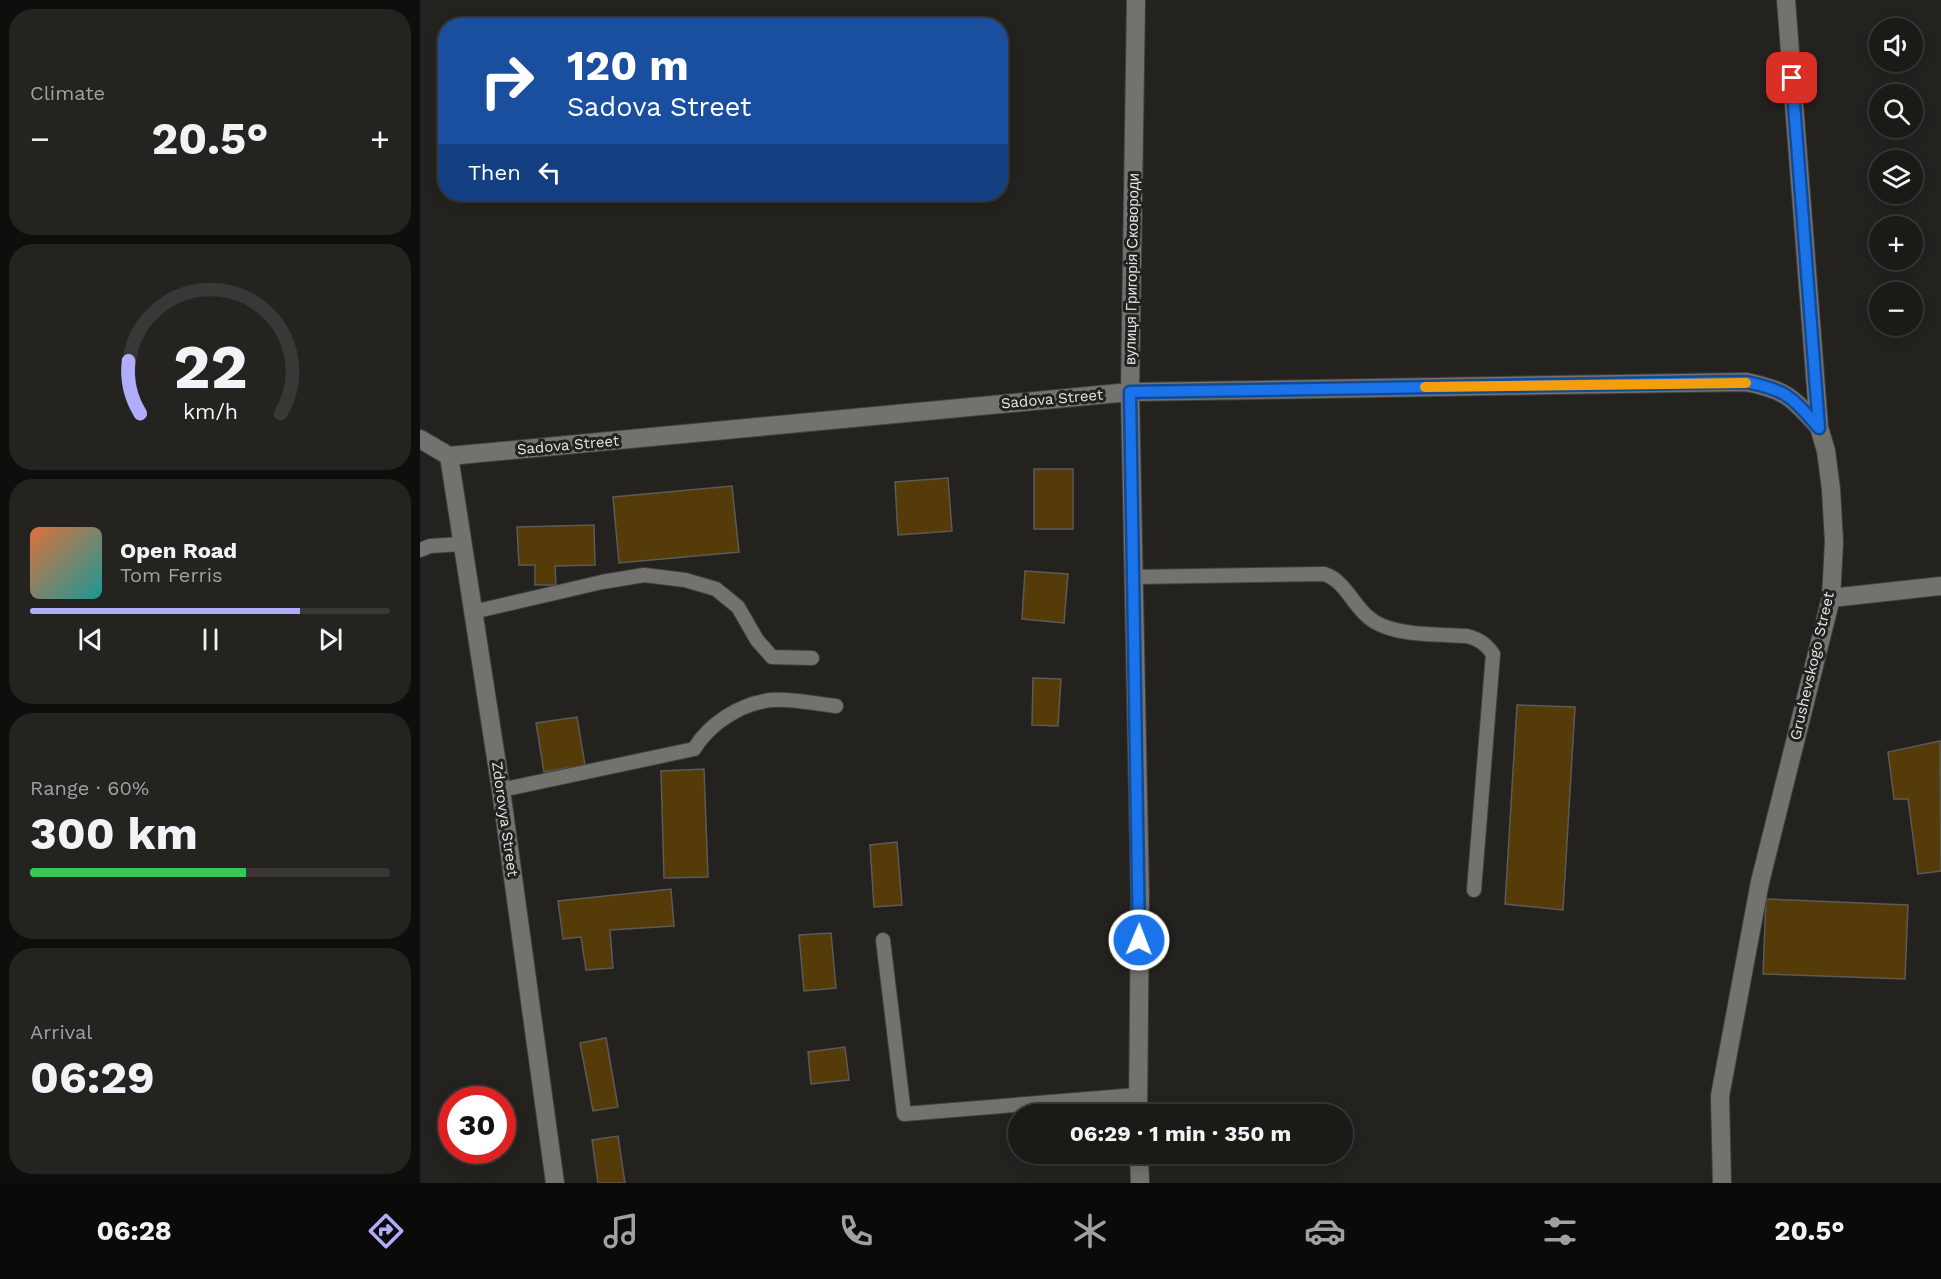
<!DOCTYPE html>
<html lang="en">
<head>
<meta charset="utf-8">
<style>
	body { margin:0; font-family:"Work Sans",sans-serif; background:#242320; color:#f1f3f6; height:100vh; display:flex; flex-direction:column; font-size:22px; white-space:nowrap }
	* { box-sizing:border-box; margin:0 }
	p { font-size:20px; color:#a0a1a1 }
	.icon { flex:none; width:33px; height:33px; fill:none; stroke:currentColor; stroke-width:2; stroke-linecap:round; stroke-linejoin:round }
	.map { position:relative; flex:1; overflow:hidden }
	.side { display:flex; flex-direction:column; gap:9px; padding:9px; background:#0f0e0d; width:420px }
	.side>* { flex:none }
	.hud { position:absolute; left:18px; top:18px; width:570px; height:183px; border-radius:24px; box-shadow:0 3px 15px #0003,0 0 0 2px #393836; background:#1a4fa0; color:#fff; overflow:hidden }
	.tools { position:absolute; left:1449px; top:18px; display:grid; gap:12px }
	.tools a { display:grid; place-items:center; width:54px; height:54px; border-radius:50%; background:#1b1a17; box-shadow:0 3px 15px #0003,0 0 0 2px #393836; font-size:30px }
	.speed { position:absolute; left:18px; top:1086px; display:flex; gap:12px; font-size:30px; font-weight:700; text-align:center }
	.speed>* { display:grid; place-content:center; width:78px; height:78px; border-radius:50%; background:#1b1a17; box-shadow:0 3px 15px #0003,0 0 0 2px #393836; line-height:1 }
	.speed .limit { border:9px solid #d22; background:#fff; color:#111 }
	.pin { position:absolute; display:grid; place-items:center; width:51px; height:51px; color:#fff; margin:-26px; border-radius:12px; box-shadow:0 3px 9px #0006 }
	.me { position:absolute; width:66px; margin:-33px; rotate:1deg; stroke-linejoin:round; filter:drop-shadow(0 0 4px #0008) }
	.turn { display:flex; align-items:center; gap:21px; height:126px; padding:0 30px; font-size:27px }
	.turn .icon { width:78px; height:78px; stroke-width:2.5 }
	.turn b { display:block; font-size:42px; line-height:51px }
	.then { display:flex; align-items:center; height:57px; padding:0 30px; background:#0003; gap:12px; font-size:22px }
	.big { font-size:45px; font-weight:700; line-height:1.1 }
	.side .card { flex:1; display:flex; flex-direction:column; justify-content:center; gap:9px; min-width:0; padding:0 21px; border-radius:24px; background:#242320 }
	.side .dial { align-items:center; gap:0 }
	.dial svg { height:156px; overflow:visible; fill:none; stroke:#393836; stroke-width:7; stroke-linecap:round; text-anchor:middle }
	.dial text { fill:#f1f3f6; stroke:none }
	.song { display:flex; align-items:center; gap:18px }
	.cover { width:72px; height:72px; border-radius:9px; background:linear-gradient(135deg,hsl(20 70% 55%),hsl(180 70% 35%)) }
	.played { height:6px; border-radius:3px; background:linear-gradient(90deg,#b0aefa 75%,#393836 75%) }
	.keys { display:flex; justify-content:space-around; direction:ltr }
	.heat { display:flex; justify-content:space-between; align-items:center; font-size:33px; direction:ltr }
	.charge { height:9px; border-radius:4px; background:linear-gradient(90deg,#34c759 60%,#393836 0) }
	.trip { position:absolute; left:588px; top:1104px; width:345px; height:60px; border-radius:30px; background:#1b1a17; box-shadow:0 3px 15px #0003,0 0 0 2px #393836; font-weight:700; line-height:60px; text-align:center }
	.dock { display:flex; height:96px; justify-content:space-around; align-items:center; background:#0b0a09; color:#a0a1a1 }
	.dock .icon { width:42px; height:42px }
	.dock .on { color:#b0aefa }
	.dock b { font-size:27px; color:#f1f3f6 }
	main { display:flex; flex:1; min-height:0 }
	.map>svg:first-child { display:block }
</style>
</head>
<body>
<main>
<section class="side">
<div class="card"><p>Climate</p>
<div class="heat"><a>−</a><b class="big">20.5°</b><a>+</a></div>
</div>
<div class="card dial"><svg viewBox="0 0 100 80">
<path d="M14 69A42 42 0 1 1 86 69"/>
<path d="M14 69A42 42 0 0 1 8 42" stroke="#b0aefa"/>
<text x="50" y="56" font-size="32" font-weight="700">22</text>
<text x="50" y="72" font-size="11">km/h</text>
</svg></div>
<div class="card">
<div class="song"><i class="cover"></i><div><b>Open Road</b><p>Tom Ferris</p></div></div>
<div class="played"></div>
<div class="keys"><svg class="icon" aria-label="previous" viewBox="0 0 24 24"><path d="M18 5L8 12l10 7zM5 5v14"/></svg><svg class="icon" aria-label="pause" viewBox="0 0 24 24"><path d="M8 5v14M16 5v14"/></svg><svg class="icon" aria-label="next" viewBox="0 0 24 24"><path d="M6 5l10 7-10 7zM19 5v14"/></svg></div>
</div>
<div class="card"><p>Range · 60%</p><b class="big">300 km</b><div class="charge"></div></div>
<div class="card"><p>Arrival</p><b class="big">06:29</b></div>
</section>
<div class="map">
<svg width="1521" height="1183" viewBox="0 0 1521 1183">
	<rect width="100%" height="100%" fill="#24221f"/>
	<path fill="#553b07" stroke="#5c5a57" stroke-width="1.5" d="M614,469H653V529H614Z
		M528,478L532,531L478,535L475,482Z
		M312,486L319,552L199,563L193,497Z
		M174,525L175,565L135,566L136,585H115V565H99L97,527Z
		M605,571L648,574L644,623L602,619Z
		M613,678L641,679L638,726L612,725Z
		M1097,705L1155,707L1143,910L1085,904Z
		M157,717L165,765L124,772L116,723Z
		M1520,741L1521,871L1498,874L1488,799H1474L1468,752Z
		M284,769L288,877L244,878L241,771Z
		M477,842L482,905L454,907L450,845Z
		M251,889L254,926L190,930L193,968L166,970L161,937L143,939L138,901Z
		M1346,899L1488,905L1485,979L1343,974Z
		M411,933L416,988L384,991L379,935Z
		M186,1038L198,1107L173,1111L160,1043Z
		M425,1047L429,1080L391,1084L388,1052Z
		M198,1136L205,1183H178L172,1140Z"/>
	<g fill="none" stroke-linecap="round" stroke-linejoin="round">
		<defs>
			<path id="lane" d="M0,550L10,546L42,544
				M713,577L904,574C924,580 932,603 947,616C969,637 1018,634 1047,636C1059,639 1066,644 1073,654L1054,890
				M53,612L182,582L224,575L265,580L296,589L318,607L337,640L352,657L392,658
				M81,790L274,749C290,723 320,704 351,700C372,698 395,704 416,706
				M463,940L484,1114L717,1095"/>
			<path id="street" d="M716,0L710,392L720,896L718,1114
				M0,439L29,456L710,392L1326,382C1366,390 1372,397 1399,427
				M29,456L81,790L135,1183
				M1411,598L1521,586
				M719,1154L720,1183
				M1302,1183L1300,1096L1340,882L1411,598L1414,542L1411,489L1406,451L1399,427L1366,0"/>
		</defs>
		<use href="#lane" stroke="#41403d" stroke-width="16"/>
		<use href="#street" stroke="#41403d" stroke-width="20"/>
		<use href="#lane" stroke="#73726e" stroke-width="14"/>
		<use href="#street" stroke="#73726e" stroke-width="18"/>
	</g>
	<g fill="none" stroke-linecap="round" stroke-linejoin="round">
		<defs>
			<path id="route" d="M719,940L710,392L1326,382C1367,390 1372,397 1399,428L1372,78"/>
		</defs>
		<use href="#route" stroke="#114b97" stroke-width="15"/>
		<use href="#route" stroke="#1a73e8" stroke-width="10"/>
		<path stroke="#f59e0b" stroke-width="10" d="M1005,387L1326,383"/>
	</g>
	<g text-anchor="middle" stroke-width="6" stroke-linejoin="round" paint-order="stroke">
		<g font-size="15" fill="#e5e4e2" stroke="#24221f">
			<text transform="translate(712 269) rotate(-89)" y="5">вулиця Григорія Сковороди</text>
			<text transform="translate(632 399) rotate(-5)" y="5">Sadova Street</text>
			<text transform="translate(148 445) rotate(-5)" y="5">Sadova Street</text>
			<text transform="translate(1392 666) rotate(-77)" y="5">Grushevskogo Street</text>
			<text transform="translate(85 819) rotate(82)" y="5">Zdorovya Street</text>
		</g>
	</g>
</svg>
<div class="tools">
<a><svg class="icon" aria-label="sound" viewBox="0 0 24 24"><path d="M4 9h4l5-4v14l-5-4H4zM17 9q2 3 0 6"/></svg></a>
<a><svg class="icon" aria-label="search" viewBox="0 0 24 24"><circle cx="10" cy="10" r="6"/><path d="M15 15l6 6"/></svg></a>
<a><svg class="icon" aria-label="layers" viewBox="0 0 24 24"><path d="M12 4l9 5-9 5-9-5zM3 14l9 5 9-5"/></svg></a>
<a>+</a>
<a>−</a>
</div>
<div class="speed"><div class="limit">30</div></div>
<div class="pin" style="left:1372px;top:78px;background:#d93025"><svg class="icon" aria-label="arrive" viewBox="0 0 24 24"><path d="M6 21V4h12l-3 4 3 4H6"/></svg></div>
<svg class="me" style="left:719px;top:940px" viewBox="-20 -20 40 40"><circle r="17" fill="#1a73e8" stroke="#fff" stroke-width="3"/><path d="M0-11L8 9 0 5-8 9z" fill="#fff"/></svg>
<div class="trip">06:29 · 1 min · 350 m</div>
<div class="hud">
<div class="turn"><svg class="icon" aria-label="right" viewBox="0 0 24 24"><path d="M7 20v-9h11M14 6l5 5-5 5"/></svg><div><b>120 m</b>Sadova Street</div></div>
<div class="then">Then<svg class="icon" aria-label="left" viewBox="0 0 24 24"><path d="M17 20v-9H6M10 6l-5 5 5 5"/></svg></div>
</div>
</div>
</main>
<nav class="dock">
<b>06:28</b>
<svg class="icon on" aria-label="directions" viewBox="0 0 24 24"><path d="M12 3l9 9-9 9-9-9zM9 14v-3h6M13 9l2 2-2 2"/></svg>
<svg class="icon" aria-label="music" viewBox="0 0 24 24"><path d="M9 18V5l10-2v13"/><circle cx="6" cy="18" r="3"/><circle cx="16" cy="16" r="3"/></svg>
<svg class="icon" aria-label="phone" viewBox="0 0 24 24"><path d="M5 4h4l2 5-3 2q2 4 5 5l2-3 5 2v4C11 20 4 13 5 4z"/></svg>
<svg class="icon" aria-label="climate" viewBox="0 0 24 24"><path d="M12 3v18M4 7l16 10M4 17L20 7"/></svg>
<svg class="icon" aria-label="car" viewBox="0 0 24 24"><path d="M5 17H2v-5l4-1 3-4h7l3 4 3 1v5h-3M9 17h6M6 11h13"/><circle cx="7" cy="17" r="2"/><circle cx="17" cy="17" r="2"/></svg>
<svg class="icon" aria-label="filters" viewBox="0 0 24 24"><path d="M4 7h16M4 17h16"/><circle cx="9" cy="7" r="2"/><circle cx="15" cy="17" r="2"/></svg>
<b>20.5°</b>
</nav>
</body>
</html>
